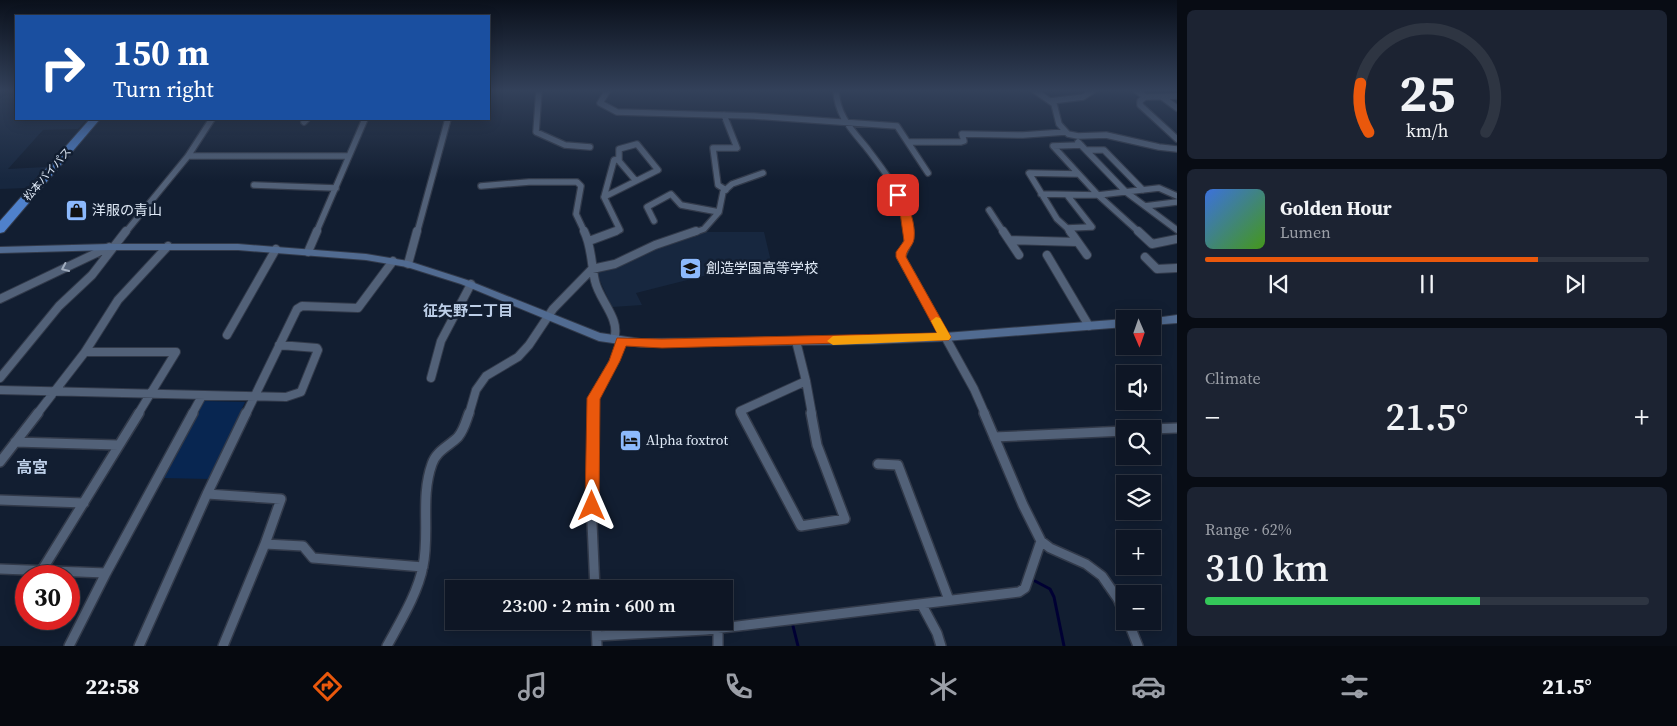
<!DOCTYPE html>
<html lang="en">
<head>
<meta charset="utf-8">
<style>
	body { margin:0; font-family:"Source Serif 4","Noto Sans JP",serif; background:#1c2332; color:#f1f3f6; height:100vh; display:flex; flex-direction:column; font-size:19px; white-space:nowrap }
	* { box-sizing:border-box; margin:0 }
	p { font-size:16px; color:#9b9fa7 }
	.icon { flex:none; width:28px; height:28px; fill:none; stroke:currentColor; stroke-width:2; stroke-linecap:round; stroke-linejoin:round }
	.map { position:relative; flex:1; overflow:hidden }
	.details { display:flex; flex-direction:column; gap:10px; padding:10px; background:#080c14; width:500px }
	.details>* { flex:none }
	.hud { position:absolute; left:15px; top:15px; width:475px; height:105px; border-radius:0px; box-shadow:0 2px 12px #0003,0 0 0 1px #2e3542; background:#1a4fa0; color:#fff; overflow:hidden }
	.needle { width:32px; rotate:178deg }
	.tools { position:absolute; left:1116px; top:310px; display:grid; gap:10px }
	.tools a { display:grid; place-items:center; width:45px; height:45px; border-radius:0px; background:#0e1625; box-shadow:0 2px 12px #0003,0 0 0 1px #2e3542; font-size:25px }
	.speed { position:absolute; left:15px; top:565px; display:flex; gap:10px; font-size:25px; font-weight:700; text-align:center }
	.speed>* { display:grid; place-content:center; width:65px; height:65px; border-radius:50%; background:#0e1625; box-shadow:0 2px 12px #0003,0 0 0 1px #2e3542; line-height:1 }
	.speed .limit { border:8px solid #d22; background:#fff; color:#111 }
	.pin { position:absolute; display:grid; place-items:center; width:42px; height:42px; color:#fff; margin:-21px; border-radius:10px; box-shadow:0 2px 8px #0006 }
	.me { position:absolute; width:55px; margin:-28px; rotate:0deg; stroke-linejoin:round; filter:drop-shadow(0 0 4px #0008) }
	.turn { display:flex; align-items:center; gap:18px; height:105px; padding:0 15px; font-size:22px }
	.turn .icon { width:65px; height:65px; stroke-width:2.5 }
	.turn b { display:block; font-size:35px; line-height:42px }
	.big { font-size:38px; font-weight:600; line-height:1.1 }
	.details .card { flex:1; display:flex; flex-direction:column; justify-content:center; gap:8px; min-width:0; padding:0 18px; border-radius:8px; background:#1c2332 }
	.details .dial { align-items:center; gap:0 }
	.dial svg { height:130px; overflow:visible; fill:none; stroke:#2e3542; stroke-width:7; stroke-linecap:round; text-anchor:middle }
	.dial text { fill:#f1f3f6; stroke:none }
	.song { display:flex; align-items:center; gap:15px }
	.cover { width:60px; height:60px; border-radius:8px; background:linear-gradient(135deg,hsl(220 70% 55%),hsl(100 70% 35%)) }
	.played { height:5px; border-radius:2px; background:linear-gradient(90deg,#ea580c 75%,#2e3542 75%) }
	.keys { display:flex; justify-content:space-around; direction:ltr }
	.heat { display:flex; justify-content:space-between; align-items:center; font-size:28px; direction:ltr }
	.charge { height:8px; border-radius:4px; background:linear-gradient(90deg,#34c759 62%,#2e3542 0) }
	.trip { position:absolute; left:445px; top:580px; width:288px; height:50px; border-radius:0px; background:#0e1625; box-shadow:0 2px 12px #0003,0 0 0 1px #2e3542; font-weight:600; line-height:50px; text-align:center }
	.tab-bar { display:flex; height:80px; justify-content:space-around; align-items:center; background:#06090f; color:#9b9fa7 }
	.tab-bar .icon { width:35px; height:35px }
	.tab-bar .current { color:#ea580c }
	.tab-bar b { font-size:22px; color:#f1f3f6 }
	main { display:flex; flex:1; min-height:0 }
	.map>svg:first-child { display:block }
</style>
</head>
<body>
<main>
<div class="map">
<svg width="1177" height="646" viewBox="0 0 1177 646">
	<rect width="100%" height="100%" fill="#121e31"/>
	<path fill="#17273f" d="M11,90H16V119H87L78,129L43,130L8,169L46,167L27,188L0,189V99Z
		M702,232H764L773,270L707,275L636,293L642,305L612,307L596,272L670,241Z"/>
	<path fill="#082651" d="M202,401L245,402L209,479L162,478Z"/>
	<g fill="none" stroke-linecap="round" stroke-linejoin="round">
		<path stroke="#003" stroke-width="3" d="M1035,581L1050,589L1054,597L1064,646
			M793,626L798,646"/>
		<defs>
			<path id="street-far2" d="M539,90L536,132L565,145L590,147
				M608,90L600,103L617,112L754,116L897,126L928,173
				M836,90C837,115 851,129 866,147C885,172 908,200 910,233
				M1034,90L1054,104L1059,124L1068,134L1078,136L1106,135L1159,147L1177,149
				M1136,90L1145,97L1177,96
				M1145,97L1140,101V105L1177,139
				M1162,97L1177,108
				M1051,101L1083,97L1094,90
				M724,115L737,148H713L718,185L726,190
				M304,122L307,119
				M908,142H961L964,141L962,134L1023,135L1065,132
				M1078,142L1126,192L1177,230
				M637,144L658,170L636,181L619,161V149Z
				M1081,145L1053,146L1098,195L1140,233
				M1086,150H1104L1143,190
				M188,156H349
				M254,185L336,188
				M481,186L529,182H577L581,186L576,214L585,233
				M1041,194L1098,195L1159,188L1177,196
				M1067,195L1092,227L1067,228L1070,233
				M604,197L614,160L619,159
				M1145,206L1177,202
				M989,210L1004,233
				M654,221L647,207L671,194L681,205L719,212
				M1067,228L1057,219L1029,173L1078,174
				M125,233L188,156L212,119
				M316,233L365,119
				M417,233L448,119
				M612,233L620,230L604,197L636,181
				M693,233L704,229L719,212L723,192L732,184L763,173"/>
			<path id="street-far1" d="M584,231C592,247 591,264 595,281C599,300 621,319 614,339
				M910,231L909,240L901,257L974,389L985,414
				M1003,231L1019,255
				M1070,231L1087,255
				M1138,231L1152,244L1177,239
				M1009,240L1077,242
				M589,241L616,231
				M308,252L317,231
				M1047,255L1089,326
				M1145,257L1157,269L1177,268
				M408,264L417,231
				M0,299L109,247
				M227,335L276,249
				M796,341L806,381
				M85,352H176L138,414
				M0,378L59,306L92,275L126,231
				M431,378L441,341L471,284
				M806,381L812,414
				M0,390L286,397L301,392L318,350L317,348L279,345
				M37,414L85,352L118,300L168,246
				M192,414L202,396
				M246,414L297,309L302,306L358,308L393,261
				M469,414L476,390L486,376L518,357L529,345L553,309L592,269L615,264L655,245L696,231
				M593,414V398L614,361L622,341
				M742,414L740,411L806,381"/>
			<path id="street" d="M593,413L592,523L595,589
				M741,413L801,526L845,519L817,445L811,413
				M984,413L1023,505L1041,541L1050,548L1086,564L1102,576L1118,599L1125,615
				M1152,429L1177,428
				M994,437L1125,431
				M15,442L118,445
				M0,462L38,413
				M878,464L898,465L949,600
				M207,494L281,499L265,544L223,646
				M0,500L84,503
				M265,544L303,546L313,558L423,567
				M0,569L106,573
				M42,570L139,413
				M922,605L937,633L941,646
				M596,621L597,646
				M1128,621L1138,646
				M718,629V646
				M597,636L705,630L1019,592L1025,588L1041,541
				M69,646L106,573L193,413
				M139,646L207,494L246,413
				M387,646C400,622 418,593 423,566C430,533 420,497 432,464C436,451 449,446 458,437C464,430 466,421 469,413"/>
			<path id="secondary" d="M109,244H238L366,254L408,261L467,280L600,333L641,339L869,336L945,333L1125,319V327L945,341L869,344L641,347L599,341L461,284L407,267L366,260L238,250H109L0,253V247Z
				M1177,315V323L1152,325V319H1148Z"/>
			<path id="highway" d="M90,119H100L4,232L0,233V221Z"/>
		</defs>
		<use href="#street-far2" stroke="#323a4a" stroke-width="8"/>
		<use href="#street-far1" stroke="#323a4a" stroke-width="10"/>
		<use href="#street" stroke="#323a4a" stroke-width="12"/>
		<use href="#secondary" stroke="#323a4a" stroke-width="2"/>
		<use href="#highway" stroke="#323a4a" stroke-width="2"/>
		<use href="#street-far2" stroke="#526178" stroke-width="5.5"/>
		<use href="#street-far1" stroke="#526178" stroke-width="8"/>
		<use href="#street" stroke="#526178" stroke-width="9"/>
		<use href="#secondary" fill="#516b91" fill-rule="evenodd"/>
		<use href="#highway" fill="#4f81cb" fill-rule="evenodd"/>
	</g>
	<defs><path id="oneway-chevron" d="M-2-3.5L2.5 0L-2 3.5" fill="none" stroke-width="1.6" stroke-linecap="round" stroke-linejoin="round" transform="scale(1.25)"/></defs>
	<use stroke="#a0acbe" href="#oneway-chevron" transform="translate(65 268) rotate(155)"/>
	<linearGradient id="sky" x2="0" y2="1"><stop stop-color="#0a101b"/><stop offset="0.5" stop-color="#33415a"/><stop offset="1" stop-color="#33415a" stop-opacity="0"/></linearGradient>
	<rect width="1177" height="181" fill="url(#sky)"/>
	<path fill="#ea580c" stroke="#983908" d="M898,192L901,193C909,205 916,224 914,239C913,246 906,250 906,257L951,337L949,340L662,348L626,346L620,361L600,399L599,506L597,510L592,512L587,510L585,506L587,398L609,361L617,338L662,339L937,333L896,257V252L904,241L899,205L893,195Z"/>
	<path fill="#f59e0b" d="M936,317L940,318L951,337L949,340L833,345L827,341L833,336L937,333L931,321Z"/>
	<defs>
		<symbol id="shop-square" viewBox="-11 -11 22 22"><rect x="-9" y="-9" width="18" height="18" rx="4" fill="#8cb9fc" stroke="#121e31"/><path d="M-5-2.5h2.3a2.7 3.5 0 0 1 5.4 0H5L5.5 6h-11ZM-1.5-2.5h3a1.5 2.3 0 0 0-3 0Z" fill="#111"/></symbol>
		<symbol id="school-square" viewBox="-11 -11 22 22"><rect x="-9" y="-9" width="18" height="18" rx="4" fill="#8cb9fc" stroke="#121e31"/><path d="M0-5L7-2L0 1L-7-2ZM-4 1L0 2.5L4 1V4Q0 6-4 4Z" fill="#111"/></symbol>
		<symbol id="hotel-square" viewBox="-11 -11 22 22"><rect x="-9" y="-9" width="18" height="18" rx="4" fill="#8cb9fc" stroke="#121e31"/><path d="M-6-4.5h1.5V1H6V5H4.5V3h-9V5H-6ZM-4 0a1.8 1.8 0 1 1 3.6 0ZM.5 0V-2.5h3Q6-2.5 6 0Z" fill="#111"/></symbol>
	</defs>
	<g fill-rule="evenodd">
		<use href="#shop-square" x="64" y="198" width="25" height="25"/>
		<use href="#school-square" x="678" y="256" width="25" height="25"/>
		<use href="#hotel-square" x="618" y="428" width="25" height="25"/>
	</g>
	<g text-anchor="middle" stroke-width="5" stroke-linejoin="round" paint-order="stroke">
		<g font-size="11" fill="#e0eaf7" stroke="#121e31">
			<text transform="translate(47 174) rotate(-49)" y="4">松本バイパス</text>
		</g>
		<g font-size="14" fill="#e0eaf7" stroke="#121e31" text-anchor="start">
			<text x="92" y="215">洋服の青山</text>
			<text x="706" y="273">創造学園高等学校</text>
			<text x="646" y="445">Alpha foxtrot</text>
		</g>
		<g font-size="15" font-weight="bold" fill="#bccee7" stroke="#121e31">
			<text x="468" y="316">征矢野二丁目</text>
		</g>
		<g font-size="16" font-weight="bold" fill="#bccee7" stroke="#121e31">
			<text x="32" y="473">高宮</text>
		</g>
	</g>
</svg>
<div class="tools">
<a><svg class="needle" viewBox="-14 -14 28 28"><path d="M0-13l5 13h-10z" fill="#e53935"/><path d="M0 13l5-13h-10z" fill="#9b9fa7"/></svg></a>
<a><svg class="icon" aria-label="sound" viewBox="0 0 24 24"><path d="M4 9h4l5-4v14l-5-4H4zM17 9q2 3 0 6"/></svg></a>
<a><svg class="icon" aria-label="search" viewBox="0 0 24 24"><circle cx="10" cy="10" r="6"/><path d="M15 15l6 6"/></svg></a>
<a><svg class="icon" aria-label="layers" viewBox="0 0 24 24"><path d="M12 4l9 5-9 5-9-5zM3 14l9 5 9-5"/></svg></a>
<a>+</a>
<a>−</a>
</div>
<div class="speed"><div class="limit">30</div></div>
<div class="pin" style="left:898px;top:195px;background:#d93025"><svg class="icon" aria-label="arrive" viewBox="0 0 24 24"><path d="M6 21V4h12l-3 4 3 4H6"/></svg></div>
<svg class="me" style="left:592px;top:506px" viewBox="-20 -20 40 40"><path d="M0-17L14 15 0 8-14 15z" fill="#ea580c" stroke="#fff" stroke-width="4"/></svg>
<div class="trip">23:00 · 2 min · 600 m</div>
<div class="hud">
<div class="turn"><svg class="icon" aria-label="right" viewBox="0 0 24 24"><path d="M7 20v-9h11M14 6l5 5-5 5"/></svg><div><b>150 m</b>Turn right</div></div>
</div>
</div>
<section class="details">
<div class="card dial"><svg viewBox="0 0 100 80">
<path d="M14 69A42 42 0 1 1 86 69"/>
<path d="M14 69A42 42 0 0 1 9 39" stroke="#ea580c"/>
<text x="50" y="56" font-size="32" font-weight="700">25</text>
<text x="50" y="72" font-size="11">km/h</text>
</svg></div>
<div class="card">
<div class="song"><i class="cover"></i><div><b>Golden Hour</b><p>Lumen</p></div></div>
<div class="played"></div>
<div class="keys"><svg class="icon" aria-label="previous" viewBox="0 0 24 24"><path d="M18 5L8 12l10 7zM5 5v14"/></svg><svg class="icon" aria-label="pause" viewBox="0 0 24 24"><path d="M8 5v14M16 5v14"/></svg><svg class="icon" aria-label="next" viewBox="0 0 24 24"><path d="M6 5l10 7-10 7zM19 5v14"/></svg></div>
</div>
<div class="card"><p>Climate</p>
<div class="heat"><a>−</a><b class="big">21.5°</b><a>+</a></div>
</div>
<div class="card"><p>Range · 62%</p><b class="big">310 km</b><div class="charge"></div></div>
</section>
</main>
<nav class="tab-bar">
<b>22:58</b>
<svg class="icon current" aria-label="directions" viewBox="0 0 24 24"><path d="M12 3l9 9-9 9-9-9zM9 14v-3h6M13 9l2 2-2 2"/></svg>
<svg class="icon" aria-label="music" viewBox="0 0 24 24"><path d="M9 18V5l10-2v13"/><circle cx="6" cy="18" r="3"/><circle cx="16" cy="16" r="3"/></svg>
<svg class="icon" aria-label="phone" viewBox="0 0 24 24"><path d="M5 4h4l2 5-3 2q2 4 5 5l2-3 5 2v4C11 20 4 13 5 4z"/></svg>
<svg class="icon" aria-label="climate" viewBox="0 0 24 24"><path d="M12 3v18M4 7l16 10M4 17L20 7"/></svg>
<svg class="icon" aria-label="car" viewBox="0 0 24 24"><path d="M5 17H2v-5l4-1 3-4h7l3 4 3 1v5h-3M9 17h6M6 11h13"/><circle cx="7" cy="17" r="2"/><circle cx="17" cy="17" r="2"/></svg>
<svg class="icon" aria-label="filters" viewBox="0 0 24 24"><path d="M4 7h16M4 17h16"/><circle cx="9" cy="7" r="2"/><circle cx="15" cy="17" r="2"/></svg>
<b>21.5°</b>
</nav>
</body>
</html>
